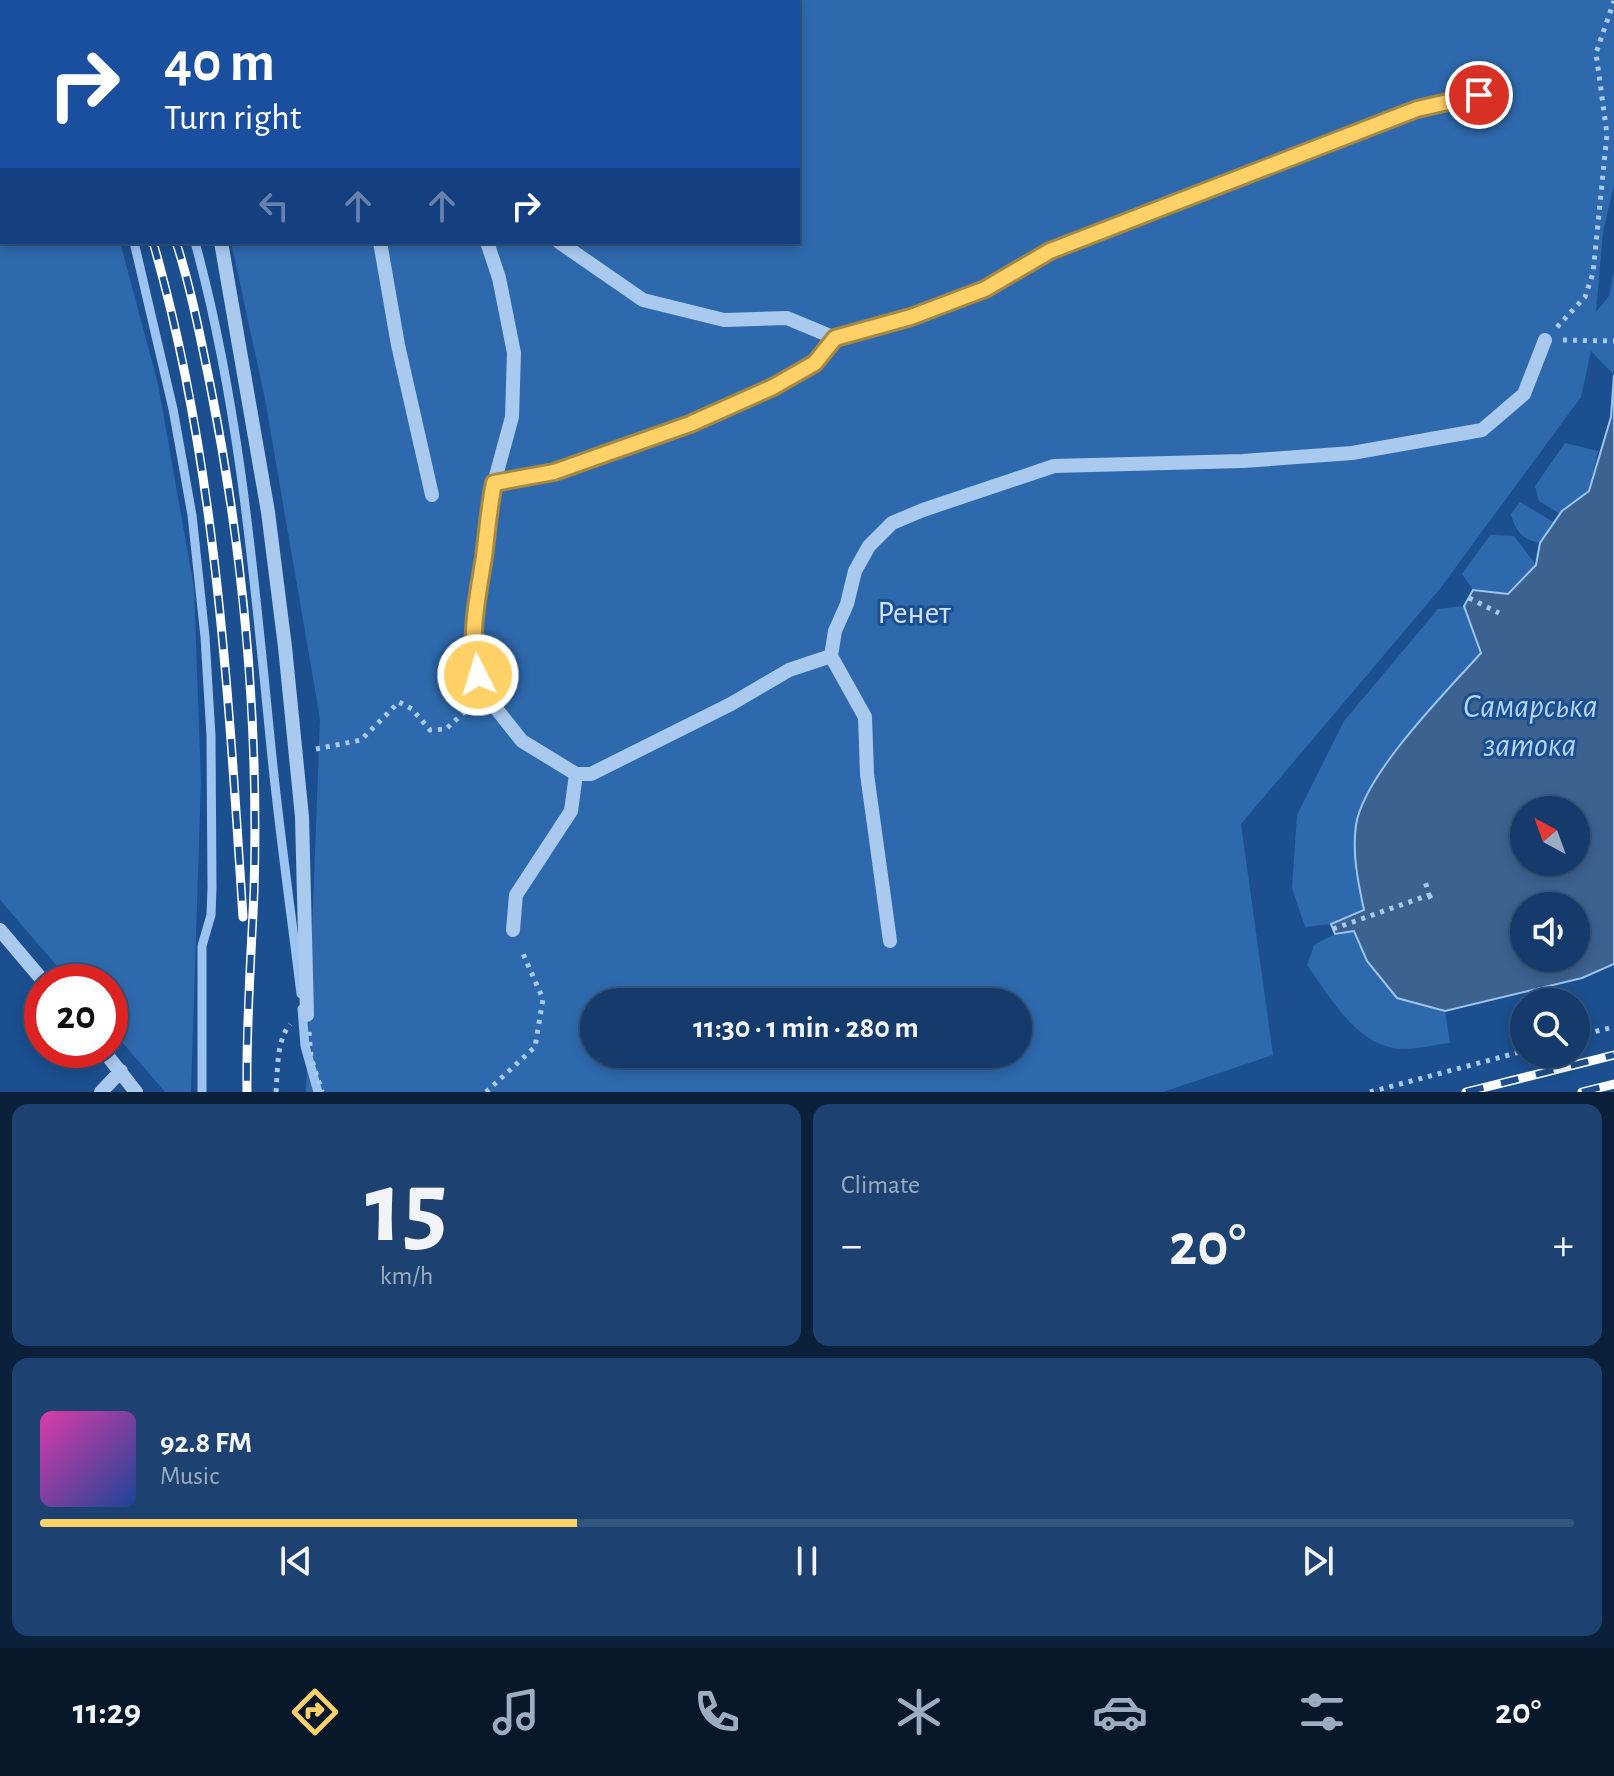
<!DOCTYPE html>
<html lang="en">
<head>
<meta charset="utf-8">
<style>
	body { margin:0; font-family:"Alegreya Sans",sans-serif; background:#1d4271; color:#f1f3f6; height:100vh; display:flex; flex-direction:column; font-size:30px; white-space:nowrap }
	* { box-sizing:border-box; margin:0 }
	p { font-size:26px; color:#9dadc1 }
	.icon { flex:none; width:44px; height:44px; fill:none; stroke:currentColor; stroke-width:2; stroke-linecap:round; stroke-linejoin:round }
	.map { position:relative; height:1092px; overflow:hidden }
	.drawer { display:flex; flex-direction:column; gap:12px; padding:12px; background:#0b203b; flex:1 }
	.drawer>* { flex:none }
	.top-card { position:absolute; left:0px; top:0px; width:800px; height:244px; box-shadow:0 4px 12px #0003,0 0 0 2px #33557e; background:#1a4fa0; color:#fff; overflow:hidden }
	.needle { width:52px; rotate:319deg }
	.buttons { position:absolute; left:1510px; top:796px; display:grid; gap:16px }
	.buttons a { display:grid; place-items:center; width:80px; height:80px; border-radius:50%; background:#143b6b; box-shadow:0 4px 12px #0003,0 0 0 2px #33557e; font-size:40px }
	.speed { position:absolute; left:24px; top:964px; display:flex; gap:16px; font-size:40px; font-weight:700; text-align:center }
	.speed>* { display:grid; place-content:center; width:104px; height:104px; border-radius:50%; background:#143b6b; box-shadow:0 4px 12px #0003,0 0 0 2px #33557e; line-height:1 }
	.speed .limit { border:12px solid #d22; background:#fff; color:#111 }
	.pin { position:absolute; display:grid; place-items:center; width:68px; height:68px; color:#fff; margin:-34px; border:4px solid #fff; border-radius:50%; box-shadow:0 2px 8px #0007 }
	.me { position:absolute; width:88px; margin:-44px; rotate:355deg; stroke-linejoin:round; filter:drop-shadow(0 0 6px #0008) }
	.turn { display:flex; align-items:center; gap:28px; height:168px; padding:0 32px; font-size:36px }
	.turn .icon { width:104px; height:104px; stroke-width:2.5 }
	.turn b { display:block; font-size:56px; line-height:68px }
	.lanes { display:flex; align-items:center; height:76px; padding:0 32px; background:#0003; justify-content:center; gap:40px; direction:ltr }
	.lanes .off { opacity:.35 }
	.big { font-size:60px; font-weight:700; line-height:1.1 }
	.drawer .card { flex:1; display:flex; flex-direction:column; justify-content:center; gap:12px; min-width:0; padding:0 28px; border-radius:16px; background:#1d4271 }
	.drawer .dial { align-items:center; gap:0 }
	.dial b { font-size:104px; line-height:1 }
	.song { display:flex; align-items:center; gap:24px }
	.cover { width:96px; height:96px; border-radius:12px; background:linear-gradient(135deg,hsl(320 70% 55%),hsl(220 70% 35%)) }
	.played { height:8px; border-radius:4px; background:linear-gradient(90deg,#ffd166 35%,#33557e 35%) }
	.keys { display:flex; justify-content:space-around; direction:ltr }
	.heat { display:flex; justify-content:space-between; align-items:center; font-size:44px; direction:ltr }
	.drawer .tiles { flex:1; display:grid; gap:12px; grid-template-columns:1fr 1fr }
	.card:last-child { grid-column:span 2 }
	.trip { position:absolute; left:580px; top:988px; width:452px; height:80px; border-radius:40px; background:#143b6b; box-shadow:0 4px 12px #0003,0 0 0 2px #33557e; font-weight:700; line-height:80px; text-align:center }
	.tab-bar { display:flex; height:128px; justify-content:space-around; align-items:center; background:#08182b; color:#9dadc1 }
	.tab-bar .icon { width:56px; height:56px }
	.tab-bar .on { color:#ffd166 }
	.tab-bar b { font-size:36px; color:#f1f3f6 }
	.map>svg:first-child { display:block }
</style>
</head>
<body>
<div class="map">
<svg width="1614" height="1092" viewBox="0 0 1614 1092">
	<rect width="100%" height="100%" fill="#1b4f8f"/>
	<path fill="#2e69ad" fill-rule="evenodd" d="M0,0L37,2H2V242H120L158,384L194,588L201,782L191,1092H165L110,1028V982H71L0,900Z
		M172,0H1614V185L1603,232L1596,312L1609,296L1614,272V375L1591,351L1581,397L1439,590L1241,824L1273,1055L1163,1092H306L320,719L265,399L231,242H798V2ZM594,1002H1018V1054H594Z
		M1565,443L1598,451L1589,491L1560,514L1539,501L1535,486Z
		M1520,502L1555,523L1540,543C1523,540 1515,531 1511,514Z
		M1490,535L1514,536L1536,565L1508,594L1473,590L1462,574Z
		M1464,606L1481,652L1415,726L1355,870L1364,910L1331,924L1305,927L1292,888L1297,815L1344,721L1438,609Z
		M1354,930L1367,961L1397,998L1445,1011L1450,1043C1433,1045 1410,1051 1393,1048C1354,1041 1328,994 1307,965L1314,945L1335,934Z"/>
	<path fill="#3c6290" stroke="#9cc4f0" stroke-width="2" fill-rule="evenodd" d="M1614,375V964L1582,978L1445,1011L1397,998L1367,961L1354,931L1335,934L1331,924L1364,910C1358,882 1352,854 1356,825C1364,774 1446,692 1481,653L1464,606L1473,590L1508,594L1536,565L1540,543L1562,511L1589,491L1611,417ZM1524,810H1576V862H1524ZM1524,906H1576V958H1524Z"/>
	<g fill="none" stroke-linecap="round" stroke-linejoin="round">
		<path stroke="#9cc4f0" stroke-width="9" d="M56,0V2
			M120,0L121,2
			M134,242L173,409L192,515L205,637L211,736L212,888L211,915L202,946V1092
			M195,242C240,407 254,577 271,747C279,829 291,912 301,994
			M302,1009L305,1046L318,1092"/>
		<path stroke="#a9c9ee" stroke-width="5" stroke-dasharray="4 6" stroke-linecap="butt" d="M1557,327L1585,297L1593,273L1607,134L1596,53L1614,1
			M1563,340L1614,341
			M1469,598L1499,613
			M316,749L361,740L399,702L412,709L430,730L446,729L470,707
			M1429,895L1433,902
			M1333,929L1429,895L1425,881
			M309,1032L311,1057L322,1092
			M1576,1036L1614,1027
			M276,1092C278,1069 276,1042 290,1024
			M486,1092L535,1047L543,999L521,949
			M1370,1092L1524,1051"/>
		<path stroke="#a9c9ee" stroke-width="14" d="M154,0V2
			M351,0L352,2
			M607,2L616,0
			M221,242L268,512L285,647L302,817L307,1015
			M380,242L398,345L432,495
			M487,242L499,278L514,353L512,417L494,483L486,525L473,658L483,692L522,741L576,774H591L731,704L789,670L831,656
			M559,242L643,300L724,320L787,318L835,338L911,317L985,289L1050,251L1417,109L1479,95
			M494,483L554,472L690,424L773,387L815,363L835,338
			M0,930L44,982
			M513,930L516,895L571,811L576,774
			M890,941L867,774L865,717L831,656L835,631L847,604L855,571L869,546L892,523L923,510L1054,466L1243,461L1352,453L1482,430L1524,394L1545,340
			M103,1050L136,1092
			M101,1092L121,1071"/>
		<defs>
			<path id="rail" d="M75,0L76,2
				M99,0V2
				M153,242C216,461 228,690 243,917
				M176,242C191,288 200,336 210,384C243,549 259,723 254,892C251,959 246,1025 247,1092
				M1466,1092L1614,1055
				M1582,1092L1614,1084"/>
		</defs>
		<use href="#rail" stroke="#fff" stroke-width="9"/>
		<use href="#rail" stroke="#1b4f8f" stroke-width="6" stroke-dasharray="18" stroke-linecap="butt"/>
	</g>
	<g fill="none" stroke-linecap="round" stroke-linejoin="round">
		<defs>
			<path id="route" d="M478,675C468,639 478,595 484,557C487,532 489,508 494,483L554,472L690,424L773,387L815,363L835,338L911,317L985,289L1050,251L1417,109L1479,95"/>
		</defs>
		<use href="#route" stroke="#a68842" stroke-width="20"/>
		<use href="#route" stroke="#ffd166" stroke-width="14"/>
	</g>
	<g text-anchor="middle" stroke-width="6" stroke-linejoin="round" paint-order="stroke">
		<g font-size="32" fill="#cfe3fa" stroke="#1b4f8f">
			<text x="914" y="623">Ренет</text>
		</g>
		<g font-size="34" font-style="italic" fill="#b5d3f5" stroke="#1b4f8f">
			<text x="1530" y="717">Самарська<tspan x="1530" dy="39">затока</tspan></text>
		</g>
	</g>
</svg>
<div class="buttons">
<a><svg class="needle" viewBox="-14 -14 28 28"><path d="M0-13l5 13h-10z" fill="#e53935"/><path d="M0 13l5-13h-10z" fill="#9dadc1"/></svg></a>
<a><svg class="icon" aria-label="sound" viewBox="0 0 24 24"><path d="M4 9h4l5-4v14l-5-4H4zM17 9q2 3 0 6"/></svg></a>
<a><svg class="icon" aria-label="search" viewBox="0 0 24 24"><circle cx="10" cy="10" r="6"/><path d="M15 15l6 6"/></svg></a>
</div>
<div class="speed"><div class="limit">20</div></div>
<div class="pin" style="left:1479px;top:95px;background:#d93025"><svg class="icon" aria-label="arrive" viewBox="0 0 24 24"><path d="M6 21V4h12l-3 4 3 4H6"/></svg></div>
<svg class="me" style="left:478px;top:675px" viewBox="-20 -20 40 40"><circle r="17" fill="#ffd166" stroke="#fff" stroke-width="3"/><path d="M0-11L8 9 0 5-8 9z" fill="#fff"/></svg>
<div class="trip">11:30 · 1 min · 280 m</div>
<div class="top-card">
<div class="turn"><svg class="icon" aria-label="right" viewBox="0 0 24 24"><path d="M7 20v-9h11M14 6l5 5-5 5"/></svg><div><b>40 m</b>Turn right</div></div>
<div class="lanes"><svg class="icon off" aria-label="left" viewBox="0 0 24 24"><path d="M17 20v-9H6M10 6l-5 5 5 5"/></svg><svg class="icon off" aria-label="ahead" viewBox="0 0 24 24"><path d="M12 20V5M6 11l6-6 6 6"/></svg><svg class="icon off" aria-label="ahead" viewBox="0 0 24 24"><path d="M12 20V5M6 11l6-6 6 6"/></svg><svg class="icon" aria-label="right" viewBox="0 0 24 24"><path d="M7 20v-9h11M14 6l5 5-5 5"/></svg></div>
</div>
</div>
<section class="drawer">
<div class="tiles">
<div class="card dial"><b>15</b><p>km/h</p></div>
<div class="card"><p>Climate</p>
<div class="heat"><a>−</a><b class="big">20°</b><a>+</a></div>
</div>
<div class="card">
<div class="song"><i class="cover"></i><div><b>92.8 FM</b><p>Music</p></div></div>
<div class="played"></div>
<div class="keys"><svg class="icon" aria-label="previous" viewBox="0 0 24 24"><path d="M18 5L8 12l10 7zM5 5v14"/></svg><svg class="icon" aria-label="pause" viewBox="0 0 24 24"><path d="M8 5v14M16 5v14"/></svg><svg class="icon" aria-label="next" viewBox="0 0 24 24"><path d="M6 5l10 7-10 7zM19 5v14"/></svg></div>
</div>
</div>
</section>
<nav class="tab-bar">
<b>11:29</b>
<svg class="icon on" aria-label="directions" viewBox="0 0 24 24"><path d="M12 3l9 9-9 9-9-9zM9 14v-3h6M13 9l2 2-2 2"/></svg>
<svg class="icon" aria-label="music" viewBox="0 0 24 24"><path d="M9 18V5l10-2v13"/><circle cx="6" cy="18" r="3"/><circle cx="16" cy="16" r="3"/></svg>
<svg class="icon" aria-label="phone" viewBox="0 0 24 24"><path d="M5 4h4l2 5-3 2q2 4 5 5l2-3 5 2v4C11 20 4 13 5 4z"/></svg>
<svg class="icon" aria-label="climate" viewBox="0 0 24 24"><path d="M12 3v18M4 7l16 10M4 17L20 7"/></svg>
<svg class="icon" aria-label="car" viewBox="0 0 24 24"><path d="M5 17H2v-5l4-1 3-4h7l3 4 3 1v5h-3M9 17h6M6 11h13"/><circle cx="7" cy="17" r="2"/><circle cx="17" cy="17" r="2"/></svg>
<svg class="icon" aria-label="filters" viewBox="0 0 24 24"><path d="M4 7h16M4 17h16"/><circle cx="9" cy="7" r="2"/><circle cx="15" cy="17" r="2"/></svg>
<b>20°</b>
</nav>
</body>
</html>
